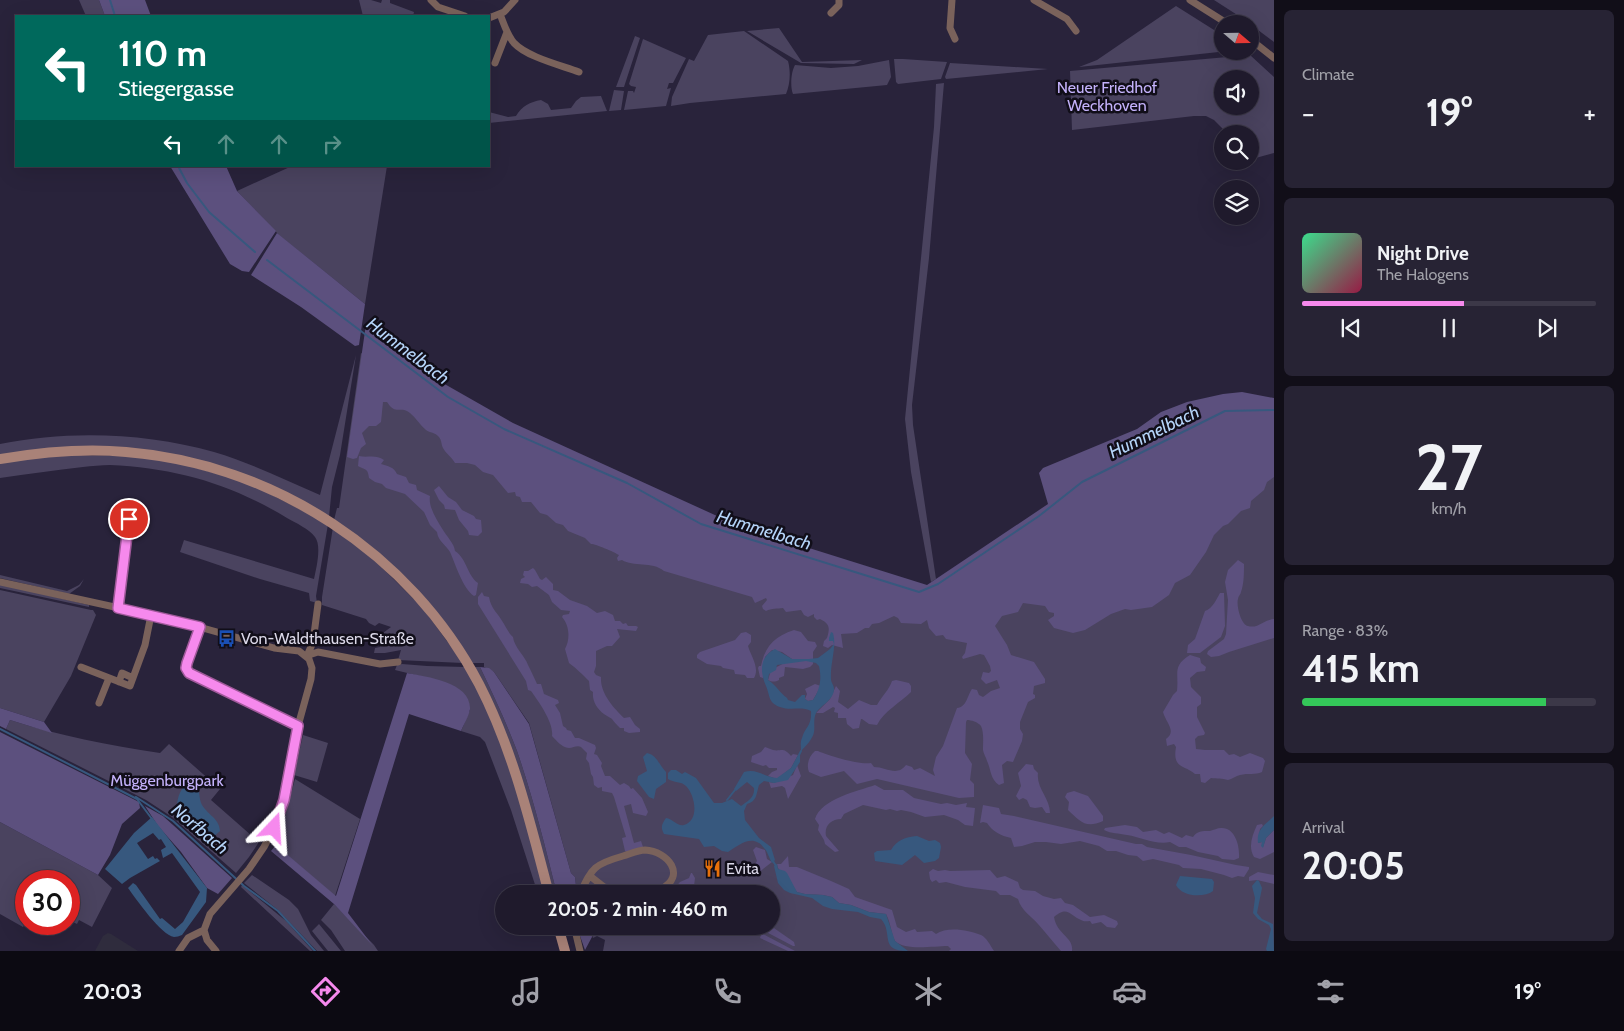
<!DOCTYPE html>
<html lang="en">
<head>
<meta charset="utf-8">
<style>
	body { margin:0; font-family:Cabin,sans-serif; background:#272334; color:#f1f3f6; height:100vh; display:flex; flex-direction:column; font-size:19px; white-space:nowrap }
	* { box-sizing:border-box; margin:0 }
	p { font-size:16px; color:#a1a1a9 }
	.icon { flex:none; width:28px; height:28px; fill:none; stroke:currentColor; stroke-width:2; stroke-linecap:round; stroke-linejoin:round }
	.map { position:relative; flex:1; overflow:hidden }
	.sheet { display:flex; flex-direction:column; gap:10px; padding:10px; background:#110e18; width:350px }
	.sheet>* { flex:none }
	.hud { position:absolute; left:15px; top:15px; width:475px; height:152px; border-radius:0px; box-shadow:0 5px 20px #0002,0 0 0 1px #3c3848; background:#00695c; color:#fff; overflow:hidden }
	.needle { width:32px; rotate:110deg }
	.buttons { position:absolute; left:1214px; top:15px; display:grid; gap:10px }
	.buttons a { display:grid; place-items:center; width:45px; height:45px; border-radius:50%; background:#1f1a2c; box-shadow:0 5px 20px #0002,0 0 0 1px #3c3848; font-size:25px }
	.speed { position:absolute; left:15px; top:870px; display:flex; gap:10px; font-size:25px; font-weight:700; text-align:center }
	.speed>* { display:grid; place-content:center; width:65px; height:65px; border-radius:50%; background:#1f1a2c; box-shadow:0 5px 20px #0002,0 0 0 1px #3c3848; line-height:1 }
	.speed .limit { border:8px solid #d22; background:#fff; color:#111 }
	.pin { position:absolute; display:grid; place-items:center; width:42px; height:42px; color:#fff; margin:-21px; border:2px solid #fff; border-radius:50%; box-shadow:0 1px 5px #0007 }
	.me { position:absolute; width:55px; margin:-28px; rotate:20deg; stroke-linejoin:round; filter:drop-shadow(0 0 4px #0008) }
	.turn { display:flex; align-items:center; gap:18px; height:105px; padding:0 20px; font-size:22px }
	.turn .icon { width:65px; height:65px; stroke-width:2.5 }
	.turn b { display:block; font-size:35px; line-height:42px }
	.lanes { display:flex; align-items:center; height:48px; padding:0 20px; background:#0003; justify-content:center; gap:25px; direction:ltr }
	.lanes .off { opacity:.35 }
	.big { font-size:38px; font-weight:800; line-height:1.1 }
	.sheet .tile { flex:1; display:flex; flex-direction:column; justify-content:center; gap:8px; min-width:0; padding:0 18px; border-radius:8px; background:#272334 }
	.sheet .dial { align-items:center; gap:0 }
	.dial b { font-size:65px; line-height:1 }
	.song { display:flex; align-items:center; gap:15px }
	.cover { width:60px; height:60px; border-radius:8px; background:linear-gradient(135deg,hsl(150 70% 55%),hsl(340 70% 35%)) }
	.played { height:5px; border-radius:2px; background:linear-gradient(90deg,#f689ed 55%,#3c3848 55%) }
	.keys { display:flex; justify-content:space-around; direction:ltr }
	.heat { display:flex; justify-content:space-between; align-items:center; font-size:28px; direction:ltr }
	.charge { height:8px; border-radius:4px; background:linear-gradient(90deg,#34c759 83%,#3c3848 0) }
	.trip { position:absolute; left:495px; top:885px; width:285px; height:50px; border-radius:25px; background:#1f1a2c; box-shadow:0 5px 20px #0002,0 0 0 1px #3c3848; font-weight:800; line-height:50px; text-align:center }
	.menu { display:flex; height:80px; justify-content:space-around; align-items:center; background:#0c0a12; color:#a1a1a9 }
	.menu .icon { width:35px; height:35px }
	.menu .active { color:#f689ed }
	.menu b { font-size:22px; color:#f1f3f6 }
	main { display:flex; flex:1; min-height:0 }
	.map>svg:first-child { display:block }
</style>
</head>
<body>
<main>
<div class="map">
<svg width="1274" height="951" viewBox="0 0 1274 951">
	<rect width="100%" height="100%" fill="#29233b"/>
	<path fill="#2f2c3d" d="M108,933L111,934L138,951H95L103,936Z"/>
	<path fill="#4a435f" fill-rule="evenodd" d="M79,0H99L105,16H86Z
		M359,0H371L381,3L382,0H390V3L414,12L413,16H363Z
		M1214,0H1274V42L1242,18Z
		M1176,6L1222,35V51H1228L1079,67L1097,60Z
		M779,28L802,62L862,60L854,64L801,63L747,31Z
		M744,31L788,61C791,72 790,85 786,94L690,103L671,106L672,97L689,59L694,61L708,35Z
		M635,36L640,38L624,87H616Z
		M643,39L686,58L673,83H669L667,89L671,88L666,106L624,110L628,91H633L634,93L636,87L631,86L629,84Z
		M1250,55L1274,77V153L1252,159L1250,157V134H1228L1214,120L1206,116H1194L1072,130L1070,71ZM1222,79H1250V106H1222Z
		M903,59L947,62L941,79L898,84L896,82L894,59Z
		M889,60L891,77L887,85L793,94C790,87 791,72 795,65L831,68L858,66Z
		M950,63L1048,69L946,79L945,77Z
		M944,83L929,258L912,405L913,425L936,579L931,582L911,472L905,419L934,127L936,84Z
		M614,90L624,91L621,110L609,111Z
		M601,96L607,111L489,123V112L508,117L516,116C522,106 530,102 541,100L548,104L551,110L571,108L576,101L581,97Z
		M292,166H387L365,304L279,235L237,191Z
		M361,353L885,605L1274,459V951H603L605,940L597,936L593,938L590,930L577,931L576,926H771V894H577L575,877L571,873L529,723L494,672L484,667V663H471L457,642L334,520L337,508H339Z
		M356,355L340,455L332,487L329,517L178,456L0,455V444C70,430 146,433 214,452C251,463 285,480 320,495Z
		M116,454L174,462L247,482L328,524L316,596L317,603L310,601L309,593L260,579L180,552L184,540L314,579C316,569 322,546 315,537C309,529 296,523 287,518C231,484 176,468 110,465C101,465 92,466 83,467C55,470 28,474 0,478V462L36,457Z
		M333,527L362,548L419,603L463,663L398,660L401,650L385,653H374L375,648L380,647L383,633L391,627L379,623L375,626L369,623L366,619L322,605V597Z
		M0,575L67,591L79,585L84,579L80,586L69,594L0,578Z
		M0,584L89,605V607L0,588Z
		M0,590L91,610H93L96,615L71,676L44,722L0,708Z
		M402,664L427,666L465,667L484,701L508,761L546,894H538L511,810L485,742L480,737L461,731L470,710L436,680L395,670L397,665Z
		M473,667H480C493,694 506,722 517,751C533,797 545,846 557,894H553L532,816Z
		M10,720C60,736 108,745 160,753L169,744L220,789L211,800L259,842L249,857L236,873L172,817L146,800L6,729Z
		M303,735L328,743L317,782L294,775Z
		M295,779L360,819L335,896L273,843L285,816Z
		M0,822L98,875L112,888L92,927L79,920L77,924L69,920V881H26V922L23,927L0,914Z
		M252,875L289,900L298,909L311,935L324,951H317L278,910L244,883Z
		M242,885L286,921L313,951H310L241,887Z
		M334,904L374,945L378,951H345L331,930L321,920Z
		M319,924L341,951H328L312,931Z"/>
	<path fill="#5c507e" d="M99,0H145L151,16H105Z
		M170,166H226L237,191L276,231L249,272L242,271L230,264Z
		M277,233L365,304L359,345L355,346L301,307L251,275Z
		M366,324L434,378L513,423L739,526L927,585L1048,504L1039,473L1043,468L1137,429L1161,412L1187,402L1223,394L1242,392L1274,398V477L1267,482L1264,490L1251,501L1250,508L1241,511L1228,524L1223,526L1214,535L1206,552L1190,575L1175,583L1169,595L1152,607L1131,610L1125,609L1111,614L1085,630L1073,633L1054,628L1048,620L1054,616V613L1049,612L1045,606L1023,603L1018,612L1002,616L995,626L1007,645L1011,655L1034,662L1045,679V683L1034,686L1033,694L1035,695V698L1028,702L1020,722V729L1023,734L1022,741L1013,762L1007,761L1002,765L1004,783L999,785C990,779 991,769 987,761C986,757 984,755 983,750C983,743 984,732 981,726C978,722 971,720 967,720L966,722L965,753L972,764L970,780L974,784V797L959,798L877,779L857,784L844,771L821,777L809,772C806,765 809,756 815,751H818C829,756 859,765 871,763L874,767C886,767 897,777 906,765L912,767L914,770L920,768L935,776L933,770L936,757L943,746L957,708C967,707 967,696 972,689L977,690L979,695L983,697L991,691L1000,688L997,680L986,684L981,679L983,672L989,673L991,671L990,666L984,655L980,654L963,659L962,657L965,653L967,643L946,639L943,635L936,636L929,628L927,620L921,624L901,623L898,618L894,616L879,623L872,624L869,628H865L857,633L841,634L843,648L832,645L828,648L823,646L824,641L827,638C830,628 830,624 820,619L817,620L814,617V614L808,617L804,615L801,610L786,612L783,608C777,609 772,608 766,611L763,609L762,606L767,600L766,598L755,603L752,597L664,571C652,561 633,567 622,560L618,561L617,558L619,555C614,552 596,544 591,544L585,538L568,531L563,525L556,523L547,515L540,513L531,502H522L520,497L516,496L515,492L508,493L493,475L483,472L475,465L467,463H455C452,457 446,454 443,448C441,444 442,441 439,437C435,432 430,433 426,430C420,425 416,418 410,413C400,405 396,416 387,402H383L381,422L376,426H369L362,433L366,444L361,448L357,458L353,459L347,457Z
		M359,456C368,458 376,454 384,460L381,464C388,466 394,467 397,474L406,477L409,483L416,485L417,490L430,496C428,507 437,520 443,530C447,537 454,543 455,551C467,559 467,575 478,583L476,595L474,596C463,589 455,563 450,552C446,545 438,541 437,532L430,525L424,512L405,494L386,488L382,484L375,482L369,478C368,468 365,470 358,466Z
		M439,486L448,497L456,502L462,510L474,516L476,519L481,520L482,532L478,536L469,535L468,531L459,520L455,510L445,509L444,505L439,500L434,490Z
		M1238,560L1244,564C1244,573 1244,584 1241,592C1241,594 1238,596 1238,599C1236,605 1241,625 1248,626C1258,629 1265,619 1274,619V638L1229,652L1219,656L1211,657L1207,654L1208,651L1224,639L1226,634L1228,600L1225,582L1228,570Z
		M533,568L535,570L540,579L542,580L546,577L553,584V590L558,591L570,600L587,606L597,613L605,611L613,615L615,621H620L623,624L626,623L628,626H636L638,627L636,631L617,629L620,637L612,646H607L596,651V666L594,672L596,675L601,677C600,694 614,708 624,718L630,717L635,725L640,729V732L629,733L624,731V728H620C617,725 614,722 612,719C611,718 605,715 604,714C597,709 592,701 593,692L590,690L589,681C582,674 577,669 569,663L565,649C570,640 570,626 562,617L563,615L569,614L570,611L561,610L552,602L549,595L537,586L532,587L528,584L520,583L521,579L525,577L523,575L524,571H528Z
		M482,592L484,596L489,597C491,609 498,613 504,624C507,629 508,632 513,637C514,647 525,656 528,665C531,671 534,677 537,684H541L544,694L558,700L559,703L555,705L560,713L563,726L566,728L567,730L571,731L575,738H579L595,745L596,748L594,754L597,755L602,763L601,766L605,776H610L620,785L624,783L629,786L631,789L633,788L642,798L648,812L646,816L633,813L631,804L624,806L634,843L641,841L643,847L627,852L625,851L622,838L626,837L614,797L612,793L602,791V787L598,788L594,785L593,777L591,774L589,763L586,759L587,753C585,751 583,749 581,747C577,745 573,748 569,748C561,747 557,741 552,736C554,723 539,702 531,691L528,690L526,681L478,604V597Z
		M1220,593H1224L1225,626L1221,637L1200,653H1187L1188,645L1195,639L1205,611C1213,608 1216,600 1220,593Z
		M794,630L801,632L808,641L815,642L817,646L813,652V664L810,667L803,669L785,667L784,676L779,678V680C775,682 772,682 768,680L771,670L792,659L782,652L772,650L765,657L763,678L760,677L758,668L759,666H761C765,646 775,636 794,630Z
		M746,632L751,635V642L748,646C751,656 760,668 754,678H747L745,675L735,674L734,670L723,668L721,666L707,664L697,658V655L700,652L735,640L741,633Z
		M1190,655L1200,658L1201,663L1206,667L1205,671L1197,672L1190,678L1191,687L1201,697V704L1197,707V717L1205,733L1204,735L1198,736L1195,739L1196,749L1205,750H1224L1229,755L1234,754L1240,757L1250,753L1263,758L1265,761L1262,772C1255,775 1248,773 1240,775C1236,776 1232,779 1228,780C1222,778 1217,779 1211,778L1205,783L1201,782L1200,774H1195C1185,765 1172,769 1176,747L1174,744L1167,746L1166,739C1177,731 1166,723 1163,712L1173,695L1177,691C1179,673 1172,666 1190,655Z
		M480,667L489,668L494,672L529,724L571,873L575,877L577,894H557C545,846 533,797 517,751C506,722 493,694 480,667Z
		M407,673C427,677 471,682 470,709C469,716 464,724 461,731L409,714L348,913L373,946L334,904L271,851L276,845L336,896Z
		M896,680L909,683L911,686V692C900,703 884,711 877,725L869,724L862,719H861L859,728L853,729L847,724L846,718H838V713L834,712L835,708L833,707L823,713H816L830,699L836,686L840,691L838,702L848,709L859,700L871,705H877C882,696 889,690 892,681Z
		M815,684L821,686L813,700L808,701L805,699L807,694L805,689Z
		M0,708L44,722L52,733L10,720L6,729L0,726Z
		M0,732L139,802L140,808L122,824L110,855L98,875L0,822Z
		M765,747C768,748 770,749 773,750C781,752 783,746 791,756L793,754L798,755L791,768L777,779L768,776L772,772L777,770V768H769L766,765L763,766L751,762L752,756L761,752Z
		M1026,764L1033,765L1034,769L1038,773C1036,788 1050,798 1050,813H1046L1042,807L1035,808L1030,807L1027,800L1023,798L1019,800L1016,796L1021,786L1018,773Z
		M797,765L801,776L788,799L785,788L782,786L771,788L769,782L774,783L793,775Z
		M875,785L884,790H903L914,798L941,804L947,803L956,805L967,803L966,807L975,808L973,826L965,825L958,820L944,815L925,817L911,812L901,810L897,811L890,809L886,810L863,805L844,814L841,819C831,819 824,826 826,836L839,851L835,852L825,844L824,840L818,830L819,825L815,819C821,799 858,791 875,785Z
		M1074,791L1088,796L1103,816V821C1085,829 1080,821 1068,810L1069,802L1065,797L1067,793Z
		M983,805L999,808L1001,814L1014,816L1136,844H1142L1147,847L1191,855L1236,865L1249,867V869L1244,877L1238,876L1232,878L1224,875L1201,869L1183,868L1179,865L1153,859L1143,861L1137,856L1128,855L1116,851H1107L1099,846L1080,841L1061,844L1046,842H1035L1022,846L1014,847L1011,838C1001,836 992,831 987,823L983,822L980,823Z
		M145,806L163,816L232,878L218,894L207,888L181,852L158,826Z
		M1262,824L1263,826L1260,829L1258,843L1262,842L1263,847L1266,838L1274,830V852L1260,859L1254,857C1248,847 1252,836 1257,825Z
		M1125,825L1137,827L1143,832L1156,830L1164,834L1169,832L1182,838L1186,835L1193,837C1197,831 1202,831 1210,831C1214,830 1217,828 1221,828C1235,827 1240,846 1239,858L1234,860L1222,859L1218,856L1198,852L1186,847H1179L1170,842C1155,845 1141,837 1127,835C1118,833 1112,834 1104,830L1105,828Z
		M756,847L765,850L767,859L772,862L758,873L748,864H755L757,861L753,850Z
		M788,856L789,867H797L831,881L849,889L855,897L892,910L897,927L906,932L915,929L917,932L932,931L936,934C947,926 969,930 981,935C987,938 990,945 994,951H949L951,949L948,946C933,946 905,951 895,941C891,933 891,923 886,914L869,912L851,905L839,903L832,897L823,895L805,894L797,892L778,868L777,864H781Z
		M933,869L938,871L945,870L950,871L990,870L997,878L1005,876L1018,882L1020,888L1023,890L1035,891L1043,896L1054,899L1061,898L1065,903L1073,905L1090,917L1104,915L1117,921L1118,924L1115,928L1107,927L1101,922L1092,924L1090,921C1087,921 1084,922 1081,920C1070,916 1068,905 1054,917C1057,935 1074,937 1072,951H1061C1053,942 1046,933 1038,924C1031,916 1021,910 1018,899L1010,895H1000L996,891L965,887L946,882L939,883L936,880L932,882L930,879L929,872Z
		M1258,872L1274,875V884L1257,880L1249,881V877Z
		M691,873H692L695,878L694,886L691,888L696,893L698,889L703,890V894H669L680,882L689,878Z
		M579,926H591L592,937L585,950L580,936Z
		M755,926H771L794,942L795,946H793Z
		M750,930L759,932L795,951H788L760,938L761,935L752,934L749,932Z"/>
	<path fill="#37587e" fill-rule="evenodd" d="M831,632L833,633C837,647 830,663 831,679C831,683 834,685 834,689C834,700 821,705 816,713C813,720 815,726 814,732C813,739 805,747 801,751C801,747 800,742 802,738C805,727 812,726 811,711C802,706 790,711 780,707C768,703 770,695 766,686C760,672 759,657 775,649L792,659H809L818,658L830,649L834,644L833,641H829V638ZM806,661L816,663L819,666C822,678 820,690 813,700L808,701L805,699V695H802L795,702L788,700L787,698C780,693 776,685 768,680L769,674L776,670L777,665Z
		M647,753C657,755 659,765 666,772V782L656,789L654,799L649,797L637,781L638,776L647,771L643,757Z
		M798,755H800V762L788,780L774,783L764,781L759,785C756,795 757,801 747,804L744,811L745,820L759,838L771,847L775,860L772,863C769,858 768,852 764,848C753,833 739,845 728,852L722,851L714,846L704,847L699,839L664,834C660,827 662,824 666,818C673,819 678,827 684,825C700,820 695,795 686,786C681,781 674,783 668,779V773L671,770H676L682,774L685,772L696,778L714,803H722L732,799L741,806C747,801 755,798 754,788L747,782L736,791L734,789L744,772C758,768 765,778 777,778L791,768Z
		M191,782L195,783C201,790 198,798 202,805C209,816 219,818 220,831L211,839L187,821L183,811L177,807C177,797 181,786 191,782Z
		M1274,816V830L1266,838L1263,848L1261,846L1262,842L1258,843C1256,829 1265,825 1274,816Z
		M152,817L207,888L206,902L182,935C179,936 177,937 174,937C161,935 136,899 128,888L133,883L136,885L160,919L162,918L175,929L183,922L200,892L172,853L163,858L161,850L166,847L161,839L159,840L153,833L137,843L148,859L153,856L155,859L157,858L160,861L130,878L122,884L105,869L134,833Z
		M917,836L929,841L935,840L940,843L941,847L939,858L935,861L924,863L915,855L902,865L875,861L874,853L877,851L891,850C897,840 905,837 917,836Z
		M777,864L778,869L785,871L787,873L797,892L805,894L823,895L832,897L839,903L851,905L869,912L886,914L895,941L908,951C878,951 894,933 881,919L870,917L858,912L832,909L823,906L812,898L790,893L784,890L778,883L774,866Z
		M1180,876L1212,879L1214,882L1213,891C1204,898 1182,897 1176,885Z
		M1257,880L1259,881L1262,888L1257,913L1262,919L1273,924L1274,951H1267L1266,949L1271,929L1269,925L1258,919L1253,913L1255,898L1252,886Z"/>
	<g fill="none" stroke-linecap="round" stroke-linejoin="round">
		<path stroke="#37587e" stroke-width="2" d="M110,0L115,16
			M178,166L187,183L209,212L255,252
			M267,260L448,397L504,429L627,483L701,524L919,592L938,584L1039,516L1082,482L1225,411L1274,410
			M0,729L137,799L136,797L173,821L244,886L278,911L315,951
			M799,755L801,751
			M137,799L152,819
			M727,800L735,790
			M773,861L776,866"/>
		<path stroke="#7a625b" stroke-width="7" d="M431,0L438,7L465,16
			M952,0L950,28L955,39
			M1034,0L1067,19L1076,31
			M1190,0L1228,24
			M831,13L839,5V0
			M500,14C504,24 507,35 514,43C527,57 560,65 579,72
			M489,18L504,12L515,0
			M1250,39L1274,58
			M495,63L507,32
			M0,582L174,620L274,648L299,651L309,659L312,668L311,679L298,726L284,800L274,828L264,847L249,869L210,914L204,930
			M118,608L129,519
			M200,627L187,663L186,668L189,673L298,726
			M306,656L318,652L380,664L398,662
			M307,656L313,642L318,604
			M81,667L130,686L145,645L151,615
			M119,682L122,673L133,678
			M99,703L109,678
			M590,876L604,887L630,894
			M580,894C592,867 595,864 623,856C630,854 638,850 645,850C668,851 687,876 661,889C653,893 643,893 634,894
			M574,926L580,951
			M204,930L207,940L216,951
			M179,951L188,938L204,930"/>
		<path stroke="#a98278" stroke-width="10" d="M0,459C42,452 84,448 126,452C274,464 410,553 479,684C513,750 530,822 549,894
			M558,926L565,951"/>
	</g>
	<g fill="none" stroke-linecap="round" stroke-linejoin="round">
		<defs>
			<path id="route" d="M129,519L118,608L200,627L187,663L186,668L189,673L298,726L284,800L274,828"/>
		</defs>
		<use href="#route" stroke="#a0599a" stroke-width="12"/>
		<use href="#route" stroke="#f689ed" stroke-width="9"/>
	</g>
	<defs>
		<symbol id="bus-bare" viewBox="-9 -9 18 18"><path d="M-5-6H5V4H4V6H2V4H-2V6H-4V4H-5ZM-3.5-4V0h7V-4ZM-3.5 1.2v1.5H-2V1.2ZM2 1.2v1.5H3.5V1.2Z" fill="#1a4fb4" stroke="#110e19" stroke-width="2.5" paint-order="stroke"/></symbol>
		<symbol id="restaurant-bare" viewBox="-9 -9 18 18"><path d="M-5-6h1v4h1v-4h1v4h1v-4h1v5L-1.5 .5V6h-2V.5L-5-1ZM5-6V6H3V1.5H1.5Q1.5-4 5-6Z" fill="#e8710a" stroke="#110e19" stroke-width="2.5" paint-order="stroke"/></symbol>
	</defs>
	<g fill-rule="evenodd">
		<use href="#bus-bare" x="214" y="626" width="25" height="25"/>
		<use href="#restaurant-bare" x="700" y="856" width="25" height="25"/>
	</g>
	<g text-anchor="middle" stroke-width="5" stroke-linejoin="round" paint-order="stroke">
		<g font-size="16" fill="#c4b2fb" stroke="#110e19">
			<text x="1107" y="93">Neuer Friedhof<tspan x="1107" dy="18">Weckhoven</tspan></text>
			<text x="167" y="786">Müggenburgpark</text>
		</g>
		<g font-size="16" fill="#dbd8e8" stroke="#110e19" text-anchor="start">
			<text x="241" y="644">Von-Waldthausen-Straße</text>
			<text x="726" y="874">Evita</text>
		</g>
		<g font-size="18" font-style="italic" fill="#b5d4f9" stroke="#110e19">
			<text transform="translate(408 351) rotate(37)" y="6">Hummelbach</text>
			<text transform="translate(1154 432) rotate(-26)" y="6">Hummelbach</text>
			<text transform="translate(764 530) rotate(17)" y="6">Hummelbach</text>
			<text transform="translate(200 829) rotate(40)" y="6">Norfbach</text>
		</g>
	</g>
</svg>
<div class="buttons">
<a><svg class="needle" viewBox="-14 -14 28 28"><path d="M0-13l5 13h-10z" fill="#e53935"/><path d="M0 13l5-13h-10z" fill="#a1a1a9"/></svg></a>
<a><svg class="icon" aria-label="sound" viewBox="0 0 24 24"><path d="M4 9h4l5-4v14l-5-4H4zM17 9q2 3 0 6"/></svg></a>
<a><svg class="icon" aria-label="search" viewBox="0 0 24 24"><circle cx="10" cy="10" r="6"/><path d="M15 15l6 6"/></svg></a>
<a><svg class="icon" aria-label="layers" viewBox="0 0 24 24"><path d="M12 4l9 5-9 5-9-5zM3 14l9 5 9-5"/></svg></a>
</div>
<div class="speed"><div class="limit">30</div></div>
<div class="pin" style="left:129px;top:519px;background:#d93025"><svg class="icon" aria-label="arrive" viewBox="0 0 24 24"><path d="M6 21V4h12l-3 4 3 4H6"/></svg></div>
<svg class="me" style="left:274px;top:828px" viewBox="-20 -20 40 40"><path d="M0-17L14 15 0 8-14 15z" fill="#f689ed" stroke="#fff" stroke-width="4"/></svg>
<div class="trip">20:05 · 2 min · 460 m</div>
<div class="hud">
<div class="turn"><svg class="icon" aria-label="left" viewBox="0 0 24 24"><path d="M17 20v-9H6M10 6l-5 5 5 5"/></svg><div><b>110 m</b>Stiegergasse</div></div>
<div class="lanes"><svg class="icon" aria-label="left" viewBox="0 0 24 24"><path d="M17 20v-9H6M10 6l-5 5 5 5"/></svg><svg class="icon off" aria-label="ahead" viewBox="0 0 24 24"><path d="M12 20V5M6 11l6-6 6 6"/></svg><svg class="icon off" aria-label="ahead" viewBox="0 0 24 24"><path d="M12 20V5M6 11l6-6 6 6"/></svg><svg class="icon off" aria-label="right" viewBox="0 0 24 24"><path d="M7 20v-9h11M14 6l5 5-5 5"/></svg></div>
</div>
</div>
<section class="sheet">
<div class="tile"><p>Climate</p>
<div class="heat"><a>−</a><b class="big">19°</b><a>+</a></div>
</div>
<div class="tile">
<div class="song"><i class="cover"></i><div><b>Night Drive</b><p>The Halogens</p></div></div>
<div class="played"></div>
<div class="keys"><svg class="icon" aria-label="previous" viewBox="0 0 24 24"><path d="M18 5L8 12l10 7zM5 5v14"/></svg><svg class="icon" aria-label="pause" viewBox="0 0 24 24"><path d="M8 5v14M16 5v14"/></svg><svg class="icon" aria-label="next" viewBox="0 0 24 24"><path d="M6 5l10 7-10 7zM19 5v14"/></svg></div>
</div>
<div class="tile dial"><b>27</b><p>km/h</p></div>
<div class="tile"><p>Range · 83%</p><b class="big">415 km</b><div class="charge"></div></div>
<div class="tile"><p>Arrival</p><b class="big">20:05</b></div>
</section>
</main>
<nav class="menu">
<b>20:03</b>
<svg class="icon active" aria-label="directions" viewBox="0 0 24 24"><path d="M12 3l9 9-9 9-9-9zM9 14v-3h6M13 9l2 2-2 2"/></svg>
<svg class="icon" aria-label="music" viewBox="0 0 24 24"><path d="M9 18V5l10-2v13"/><circle cx="6" cy="18" r="3"/><circle cx="16" cy="16" r="3"/></svg>
<svg class="icon" aria-label="phone" viewBox="0 0 24 24"><path d="M5 4h4l2 5-3 2q2 4 5 5l2-3 5 2v4C11 20 4 13 5 4z"/></svg>
<svg class="icon" aria-label="climate" viewBox="0 0 24 24"><path d="M12 3v18M4 7l16 10M4 17L20 7"/></svg>
<svg class="icon" aria-label="car" viewBox="0 0 24 24"><path d="M5 17H2v-5l4-1 3-4h7l3 4 3 1v5h-3M9 17h6M6 11h13"/><circle cx="7" cy="17" r="2"/><circle cx="17" cy="17" r="2"/></svg>
<svg class="icon" aria-label="filters" viewBox="0 0 24 24"><path d="M4 7h16M4 17h16"/><circle cx="9" cy="7" r="2"/><circle cx="15" cy="17" r="2"/></svg>
<b>19°</b>
</nav>
</body>
</html>
